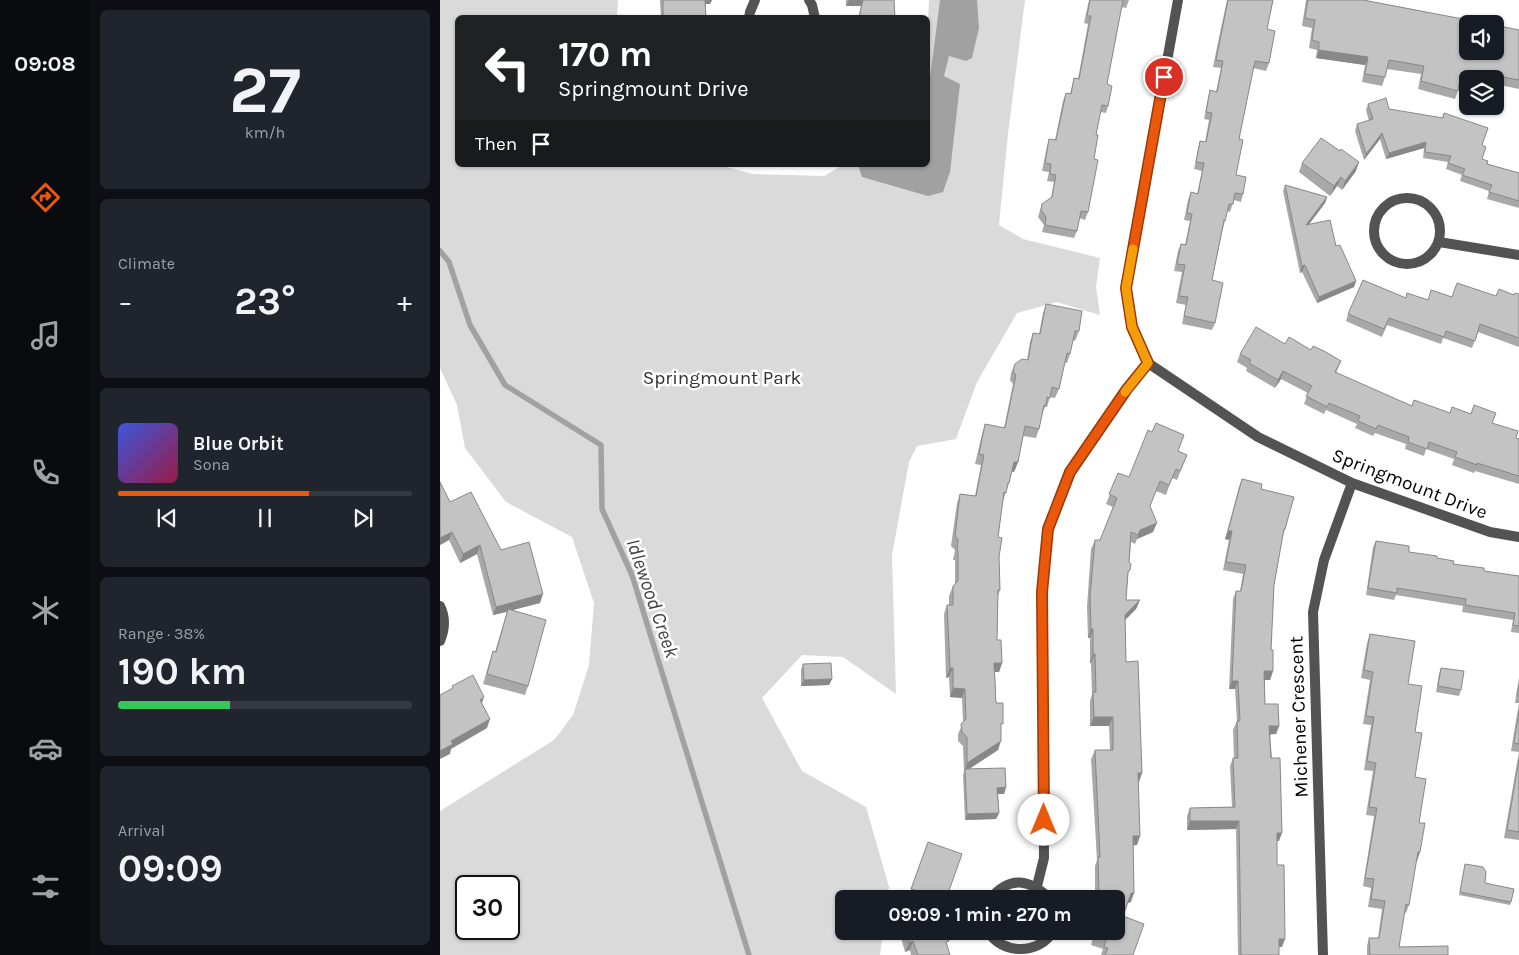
<!DOCTYPE html>
<html lang="en">
<head>
<meta charset="utf-8">
<style>
	body { margin:0; font-family:Karla,sans-serif; background:#20242c; color:#f1f3f6; height:100vh; display:flex; flex-direction:column; font-size:19px; white-space:nowrap }
	* { box-sizing:border-box; margin:0 }
	p { font-size:16px; color:#9ea1a6 }
	.icon { flex:none; width:28px; height:28px; fill:none; stroke:currentColor; stroke-width:2; stroke-linecap:round; stroke-linejoin:round }
	.map { position:relative; flex:1; overflow:hidden }
	.sheet { display:flex; flex-direction:column; gap:10px; padding:10px; background:#0d0f14; width:350px }
	.sheet>* { flex:none }
	.banner { position:absolute; left:15px; top:15px; width:475px; height:152px; border-radius:8px; box-shadow:0 1px 4px #0004; background:#202124; color:#fff; overflow:hidden }
	.buttons { position:absolute; left:1019px; top:15px; display:grid; gap:10px }
	.buttons a { display:grid; place-items:center; width:45px; height:45px; border-radius:8px; background:#171b24; box-shadow:0 1px 4px #0004; font-size:25px }
	.speed { position:absolute; left:15px; top:875px; display:flex; gap:10px; font-size:25px; font-weight:700; text-align:center }
	.speed>* { display:grid; place-content:center; width:65px; height:65px; border-radius:50%; background:#171b24; box-shadow:0 1px 4px #0004; line-height:1 }
	.speed .limit { border:2px solid #111; border-radius:8px; background:#fff; color:#111 }
	.pin { position:absolute; display:grid; place-items:center; width:42px; height:42px; color:#fff; margin:-21px; border:2px solid #fff; border-radius:50%; box-shadow:0 1px 5px #0007 }
	.me { position:absolute; width:55px; margin:-28px; rotate:0deg; stroke-linejoin:round; filter:drop-shadow(0 0 4px #0008) }
	.turn { display:flex; align-items:center; gap:18px; height:105px; padding:0 20px; font-size:22px }
	.turn .icon { width:65px; height:65px; stroke-width:2.5 }
	.turn b { display:block; font-size:35px; line-height:42px }
	.then { display:flex; align-items:center; height:48px; padding:0 20px; background:#0003; gap:10px; font-size:19px }
	.big { font-size:38px; font-weight:700; line-height:1.1 }
	.sheet .widget { flex:1; display:flex; flex-direction:column; justify-content:center; gap:8px; min-width:0; padding:0 18px; border-radius:8px; background:#20242c }
	.sheet .dial { align-items:center; gap:0 }
	.dial b { font-size:65px; line-height:1 }
	.song { display:flex; align-items:center; gap:15px }
	.cover { width:60px; height:60px; border-radius:8px; background:linear-gradient(135deg,hsl(230 70% 55%),hsl(340 70% 35%)) }
	.played { height:5px; border-radius:2px; background:linear-gradient(90deg,#ea580c 65%,#363941 65%) }
	.keys { display:flex; justify-content:space-around; direction:ltr }
	.heat { display:flex; justify-content:space-between; align-items:center; font-size:28px; direction:ltr }
	.charge { height:8px; border-radius:4px; background:linear-gradient(90deg,#34c759 38%,#363941 0) }
	.trip { position:absolute; left:395px; top:890px; width:290px; height:50px; border-radius:8px; background:#171b24; box-shadow:0 1px 4px #0004; font-weight:700; line-height:50px; text-align:center }
	main { display:flex; flex:1; min-height:0 }
	.menu { display:flex; flex-direction:column; width:90px; justify-content:space-around; align-items:center; background:#090b0e; color:#9ea1a6 }
	.menu .icon { width:35px; height:35px }
	.menu .selected { color:#ea580c }
	.menu b { font-size:22px; color:#f1f3f6 }
	.map>svg:first-child { display:block }
</style>
</head>
<body>
<main>
<nav class="menu">
<b>09:08</b>
<svg class="icon selected" aria-label="directions" viewBox="0 0 24 24"><path d="M12 3l9 9-9 9-9-9zM9 14v-3h6M13 9l2 2-2 2"/></svg>
<svg class="icon" aria-label="music" viewBox="0 0 24 24"><path d="M9 18V5l10-2v13"/><circle cx="6" cy="18" r="3"/><circle cx="16" cy="16" r="3"/></svg>
<svg class="icon" aria-label="phone" viewBox="0 0 24 24"><path d="M5 4h4l2 5-3 2q2 4 5 5l2-3 5 2v4C11 20 4 13 5 4z"/></svg>
<svg class="icon" aria-label="climate" viewBox="0 0 24 24"><path d="M12 3v18M4 7l16 10M4 17L20 7"/></svg>
<svg class="icon" aria-label="car" viewBox="0 0 24 24"><path d="M5 17H2v-5l4-1 3-4h7l3 4 3 1v5h-3M9 17h6M6 11h13"/><circle cx="7" cy="17" r="2"/><circle cx="17" cy="17" r="2"/></svg>
<svg class="icon" aria-label="filters" viewBox="0 0 24 24"><path d="M4 7h16M4 17h16"/><circle cx="9" cy="7" r="2"/><circle cx="15" cy="17" r="2"/></svg>
</nav>
<section class="sheet">
<div class="widget dial"><b>27</b><p>km/h</p></div>
<div class="widget"><p>Climate</p>
<div class="heat"><a>−</a><b class="big">23°</b><a>+</a></div>
</div>
<div class="widget">
<div class="song"><i class="cover"></i><div><b>Blue Orbit</b><p>Sona</p></div></div>
<div class="played"></div>
<div class="keys"><svg class="icon" aria-label="previous" viewBox="0 0 24 24"><path d="M18 5L8 12l10 7zM5 5v14"/></svg><svg class="icon" aria-label="pause" viewBox="0 0 24 24"><path d="M8 5v14M16 5v14"/></svg><svg class="icon" aria-label="next" viewBox="0 0 24 24"><path d="M6 5l10 7-10 7zM19 5v14"/></svg></div>
</div>
<div class="widget"><p>Range · 38%</p><b class="big">190 km</b><div class="charge"></div></div>
<div class="widget"><p>Arrival</p><b class="big">09:09</b></div>
</section>
<div class="map">
<svg width="1079" height="955" viewBox="0 0 1079 955">
	<rect width="100%" height="100%" fill="#fff"/>
	<path fill="#dadada" fill-rule="evenodd" d="M0,0H178L177,17L18,18V165H279L313,174L384,176L403,165H488V21L489,0H585L568,134L559,225L583,239L660,258L656,287L660,315L617,302L577,313L537,382L516,439L477,446L469,462L452,555L456,694L403,657L362,655L322,698L362,771L426,807L449,887L447,899H404V931H443L440,955H0V811L114,740L133,715L149,665L154,603L132,537L66,502L25,448L17,405L0,368ZM26,886H69V929H26Z"/>
	<path fill="#a1a1a1" d="M500,0H537L539,28L532,58L526,61L509,56L504,76L520,84L510,172L503,192L488,196L422,177L418,165H488V82L490,78Z"/>
	<g fill="none" stroke-linecap="round" stroke-linejoin="round">
		<path stroke="#a1a1a1" stroke-width="5.5" d="M0,251L9,262L30,325L65,385L161,445L162,509L192,575L309,955"/>
		<path stroke="#535353" stroke-width="10" d="M369,0L372,5L375,18
			M738,0L686,289L692,327L708,363L818,437L912,483L1050,532L1079,537
			M309,18L310,12L315,0
			M934 231a33 33 0 1 1 66 0a33 33 0 1 1-66 0Z
			M999,242L1079,255
			M0,606C6,618 5,629 0,641
			M597,886L604,858L602,592L608,529L630,472L687,389L708,363
			M550,899C570,875 590,879 610,899
			M548,931C561,955 600,955 613,931
			M883,955L873,612L884,560L912,483"/>
	</g>
	<path fill="#a8a8a8" d="M220,0H272L270,4H266V18H221Z
		M406,0H454L455,18H418L421,6H406Z
		M649,0H689L686,8L681,7L667,84L668,106L666,113L660,112L656,135L648,212L645,220L639,218L637,231L634,238L602,232L604,225L598,217L602,204L611,198L614,182L607,181L609,172L602,171L607,146L609,139L615,140L623,101L626,93L630,94L634,78L638,79L648,24L644,23Z
		M787,0H833L827,29L829,63L826,71L813,68L799,139L796,175L803,194L801,202L794,200L790,212L787,211L785,221L783,228L772,280L775,323L772,330L742,324L746,305L736,303L742,272L734,271L738,251L741,244L745,245L750,221L744,220L748,200L751,192L757,194L762,171L754,169L758,149L760,141L765,142L769,120L764,119L768,98L770,90L776,92L781,68L773,67L781,28Z
		M866,0H923L1079,30V89L1055,84V79H1028V89L1019,88L1015,99L978,89L981,74L947,69L945,77L942,86L922,82L925,65L876,58L877,50L869,48L872,28L862,26Z
		M928,104L949,109L1002,118L1004,113L1042,145V159L1047,164L1079,173V208L1047,199L1049,191L1020,181L1022,175L1006,169L1008,162L983,158L984,148L946,159L940,139L924,160L915,131L917,124L929,121L926,110Z
		M862,163L916,171L902,190L897,186L890,196L859,172Z
		M845,185L887,197L885,203L869,224L896,246L916,281L914,287L877,303L862,272L860,273L843,191Z
		M1079,294V347L1038,332L1032,348L1003,338L1001,344L947,325L942,337L906,321L908,314L966,298L988,300L1012,297L1056,296Z
		M606,304L639,331L635,341L633,340L630,354L627,363L624,362L619,389L615,398L610,397L607,407H605L602,415L599,429L596,438L583,436L578,462L574,472L572,471L569,483L563,501L558,537L559,557L560,590L558,596L557,640L562,663L559,672H555L556,703L561,730L558,750L529,769L566,787L564,794H558L559,813L556,819L525,820L523,775L524,772L523,746L518,741V734L523,723L522,698L510,697L509,677L506,678L504,614L507,605H509V596L513,586L515,584V560H513L515,550L511,546L517,503L520,494L535,496L541,465L535,464L542,434L545,424L564,428L573,384L570,380L571,373L575,364L587,360L590,342L593,333L599,334L603,313Z
		M845,344L871,350L901,361L896,373L972,406L1010,413L1052,423L1076,438L1079,439V484L1035,471L1034,473L1012,465L1014,459L986,449L984,456L965,449L966,444L935,433L933,436L915,428L917,424L886,410L884,414L864,404L868,393L841,379L835,388L806,371L807,368L797,362L800,354Z
		M738,451L747,455L737,480L732,478L726,495L716,491L710,506L713,532L697,539L695,544L691,542L686,600H700L696,609L685,620L686,662L702,773L698,783L697,845H693L691,902L688,903L683,916L693,955H661L663,949L651,945L655,931L676,899H655V866L657,860L651,759L655,750H670L669,726H650V701L652,694L651,663H650V638H648L647,607L651,549L655,540H660L673,507L666,504L678,473L689,477Z
		M802,479L821,489L845,529L842,538L834,585L831,650L833,671L830,680H825V704L839,726L836,734H830L839,841H837V865L842,947H839V955H798L796,829L747,830V816L750,808L792,807L790,766L793,758H794L793,730L797,721L795,689H789L793,599L796,591H800L803,574L783,570L789,540L785,539L799,487Z
		M0,482L10,502L61,550L100,603L72,610L88,686L85,695L43,684L50,660L53,651L55,652L67,612L53,615L37,554L20,563L9,540L0,545Z
		M936,541L969,552L997,558L1013,564L1044,571L1079,576V633L1071,632L1073,620L1022,612L1023,606L956,595L954,600L926,595L933,547Z
		M930,634L968,684L975,732V777L979,823L977,861L976,860L969,905L966,913L964,912L959,947L1008,955H927V946L929,938H938L942,909L928,907L931,888L923,886L934,816L926,815L933,771L924,770L931,725L923,724L930,680L921,678L927,643Z
		M363,664L392,679L389,685L361,686V670Z
		M1001,668L1021,690L1019,696L996,692L999,674Z
		M1079,677V840L1064,838L1079,752L1071,751L1079,703H1075Z
		M488,842L506,899L468,898Z
		M1025,864L1045,883L1071,902L1070,905L1019,895Z
		M459,931H506L507,947L510,955H471L470,950L465,952Z"/>
	<path fill="#888" d="M265,0H272L270,4H263Z
		M409,0H423L421,6H406Z
		M879,50L928,57L925,65L876,58Z
		M942,133L940,139L924,160L926,154Z
		M986,142L984,148L946,159L949,153Z
		M919,162L916,171L902,190L905,181Z
		M901,177L897,186L890,196L894,186Z
		M887,197L885,203L864,231L866,225Z
		M865,265L862,272L860,273L862,266Z
		M916,281L914,287L877,303L879,297Z
		M843,371L841,379L835,388L838,380Z
		M574,462H578L574,472L570,471Z
		M717,523L713,532L697,539L700,530Z
		M788,531H792L789,540L785,539Z
		M12,532L9,540L0,545V538Z
		M40,545L37,554L20,563L23,554Z
		M103,594L100,603L53,615L56,607Z
		M700,600L696,609L681,624L685,615Z
		M651,629H653L650,638H648Z
		M653,654H655L651,663H650Z
		M554,663H562L559,672H551Z
		M510,668H513L509,677L506,678Z
		M824,671H833L830,680H821Z
		M392,679L389,685L361,686L364,680Z
		M792,681H798L795,689H789Z
		M513,688L525,689L522,698L510,697Z
		M44,697L41,706L40,700Z
		M654,717H673L669,726H650Z
		M50,719L47,728L11,749L10,754L0,759V751L11,741Z
		M829,726H839L836,734L826,735Z
		M561,741L558,750L526,771L525,769L524,772L527,763Z
		M698,773H702L699,782L695,783Z
		M566,787L564,794H555L557,788Z
		M559,813L556,819L525,820L527,814Z
		M750,821H799L796,829L747,830Z
		M837,833H842L839,841H834Z
		M693,836H700L697,845L690,846Z
		M978,852H980L977,861L975,860Z
		M691,893H694L691,902L687,903Z
		M659,894H668L667,899H657Z
		M839,939H845L842,947H835Z
		M473,941L470,950L465,952L469,943Z"/>
	<path fill="#c3c3c3" stroke="#888" d="M223,0H265L266,18H223Z
		M423,0H454L455,18H419Z
		M650,0H683L667,84L672,86L668,106L662,105L656,135H658L654,159L658,160L648,212L641,211L637,231L605,225L606,217L601,210L602,204L612,197L616,175L610,174L611,164L605,163L609,139L616,140L626,93L631,94L634,78L639,79L651,16H647Z
		M788,0H833L827,29L835,31L829,63L815,61L799,139L803,140L796,175L806,177L803,194L795,193L793,204H789L785,221L784,220L772,280L783,283L775,323L744,316L748,297L739,296L745,265L737,264L741,244L746,245L752,214L747,213L751,192L758,194L764,163L756,162L760,141L766,142L772,113L766,112L770,90L777,92L783,61L776,60Z
		M868,0H923L1049,24H1028V51H1055V25L1079,30V80L1036,72L1034,79H1028V81L1020,79L1018,91L981,81L984,66L949,60L945,77L925,74L928,57L879,50V42L872,40L875,20L865,18Z
		M946,98L949,109L1003,118L1004,113L1048,128L1042,145L1046,147L1042,159L1048,161L1047,164L1079,173V201L1049,192L1052,185L1022,175L1025,169L1008,163L1011,156L985,152L986,142L949,153L942,133L926,154L917,124L933,119L928,104Z
		M881,138L900,151L901,149L919,162L905,181L901,177L894,186L862,163Z
		M845,185L887,197L866,225L890,220L896,246L900,245L916,281L879,297L865,265L862,266Z
		M923,280L966,298L967,293L988,300L991,290L1012,297L1017,283L1056,296L1059,289L1074,295L1075,293L1079,294V338L1040,324L1035,341L1006,331L1004,337L949,318L944,329L908,314Z
		M606,304L642,311L639,331H635L630,354L627,353L619,389L612,387L610,398L607,397L606,405H604L599,429L585,426L578,462H574L569,483H568L566,493L564,492L558,537L562,538L559,557L560,590H558L557,640H561L562,663H554L556,703H563V724L561,723V741L527,763V737L522,732L521,724L526,719L525,689L513,688V668H510L507,605H513V586L518,581V551L517,550L518,540L515,536L520,494L536,496L544,455L539,454L545,424L565,428L576,375L573,371L575,364L582,359L588,360L593,333L600,334Z
		M816,327L845,344L849,337L871,350L873,346L884,351L901,361L895,372L972,406L974,400L1010,413L1012,407L1031,414L1034,405L1056,413L1052,423L1078,431L1076,438L1079,439V476L1037,463V465L1015,457L1017,452L989,442L987,449L968,442L969,437L938,425L936,429L918,421L920,416L889,403L887,407L866,396L872,386L843,371L838,380L809,363L811,360L800,354Z
		M716,423L744,435L738,451L747,455L740,471L736,469L729,485L720,481L710,506L717,523L700,530L698,535L691,532L689,562L691,564L690,570L688,572L686,600H700L685,615L686,662L698,661L702,773H698L700,836H693L694,893H691L683,916L704,924L693,955H665L668,948L664,947L666,940L654,936L656,931H676V899H667L668,894H659L658,857H660L655,750H673V717H654L653,692H656L655,654H653V629H651L650,597L655,540H660L677,498L669,494L678,473L689,477L708,430L712,432Z
		M802,479L822,484L821,489L854,497L845,529H844L834,585L831,650H833V671H824L825,704H838L839,726H829L831,758H840L842,833H837V865H844L845,939H839V955H801L799,821H750V808L795,807L793,758H798L797,721H800L798,681H792L796,591H801L806,565L786,562L792,531H788Z
		M0,482L10,502L31,492L61,550L89,542L103,594L56,607L40,545L23,554L12,532L0,538Z
		M936,541L969,546V552L997,556V558L1014,561L1013,564L1044,568V571L1079,576V626L1073,625L1075,613L1025,605L1026,599L957,588V593L928,588Z
		M68,609L106,620L88,686L47,674L53,651L56,652Z
		M930,634L975,641L968,684L982,686L975,732L982,733L975,777L986,779L979,823H985L980,852H978L969,905L966,904L959,947L1008,946V955H930L929,938H939L945,901L931,899L934,879L925,878L937,808L929,807L936,763L927,761L934,717L926,716L933,672L924,670Z
		M391,663L392,679L364,680L363,664Z
		M1001,668L1024,671L1021,690L998,686Z
		M33,675L44,697L40,700L50,719L11,741L13,744L0,751V695L13,688L12,686Z
		M1079,685V696L1077,695Z
		M1079,710V744L1074,743Z
		M1079,759V832L1067,830Z
		M565,768L566,787L557,788L559,813L527,814L525,769Z
		M488,842L522,854L506,899H499L471,889Z
		M1025,864L1043,867L1046,872L1045,883L1074,889L1071,902L1020,892Z
		M465,931H506L509,941L506,942L510,955H478L473,941L469,943Z"/>
	<g fill="none" stroke-linecap="round" stroke-linejoin="round">
		<defs>
			<path id="route" d="M604,820L602,592L608,529L630,472L687,389L708,363L692,327L686,288L724,77"/>
		</defs>
		<use href="#route" stroke="#983908" stroke-width="12"/>
		<use href="#route" stroke="#ea580c" stroke-width="9"/>
		<path stroke="#f59e0b" stroke-width="9" d="M685,392L708,363L692,327L686,288L693,249"/>
	</g>
	<g text-anchor="middle" stroke-width="5" stroke-linejoin="round" paint-order="stroke">
		<g font-size="19" fill="#313131" stroke="#fff">
			<text x="282" y="384">Springmount Park</text>
		</g>
		<g font-size="19" fill="#000" stroke="#fff">
			<text transform="translate(970 483) rotate(21)" y="7">Springmount Drive</text>
			<text transform="translate(858 717) rotate(-92)" y="7">Michener Crescent</text>
		</g>
		<g font-size="20" font-style="italic" fill="#424242" stroke="#fff">
			<text transform="translate(213 598) rotate(71)" y="7">Idlewood Creek</text>
		</g>
	</g>
</svg>
<div class="buttons">
<a><svg class="icon" aria-label="sound" viewBox="0 0 24 24"><path d="M4 9h4l5-4v14l-5-4H4zM17 9q2 3 0 6"/></svg></a>
<a><svg class="icon" aria-label="layers" viewBox="0 0 24 24"><path d="M12 4l9 5-9 5-9-5zM3 14l9 5 9-5"/></svg></a>
</div>
<div class="speed"><div class="limit">30</div></div>
<div class="pin" style="left:724px;top:77px;background:#d93025"><svg class="icon" aria-label="arrive" viewBox="0 0 24 24"><path d="M6 21V4h12l-3 4 3 4H6"/></svg></div>
<svg class="me" style="left:604px;top:820px" viewBox="-20 -20 40 40"><circle r="19" fill="#fff"/><path d="M0-13L10 11 0 6-10 11z" fill="#ea580c"/></svg>
<div class="trip">09:09 · 1 min · 270 m</div>
<div class="banner">
<div class="turn"><svg class="icon" aria-label="left" viewBox="0 0 24 24"><path d="M17 20v-9H6M10 6l-5 5 5 5"/></svg><div><b>170 m</b>Springmount Drive</div></div>
<div class="then">Then<svg class="icon" aria-label="arrive" viewBox="0 0 24 24"><path d="M6 21V4h12l-3 4 3 4H6"/></svg></div>
</div>
</div>
</main>
</body>
</html>
